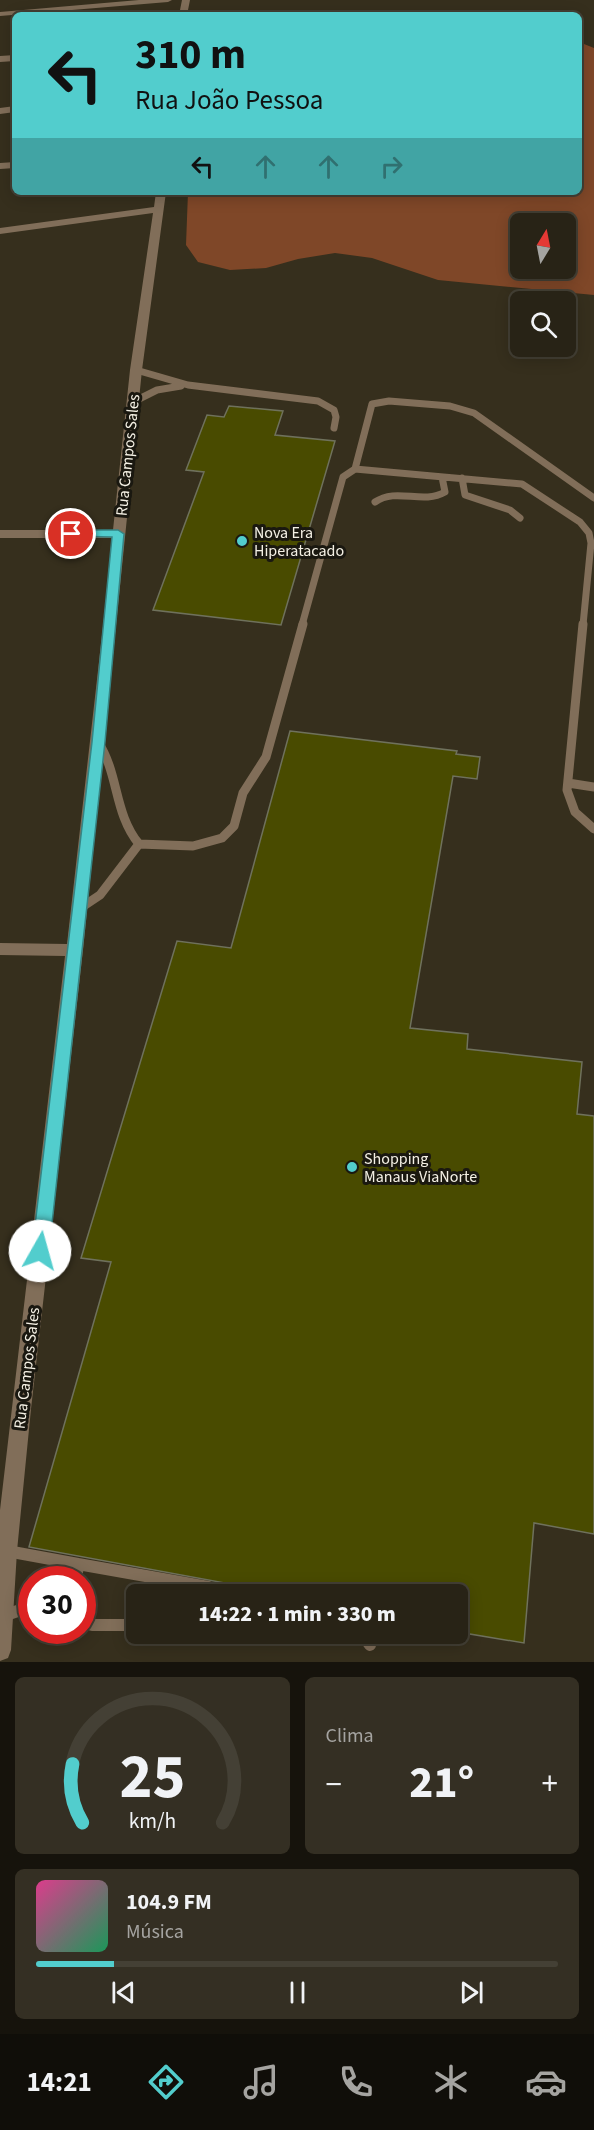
<!DOCTYPE html>
<html lang="pt">
<head>
<meta charset="utf-8">
<style>
	body { margin:0; font-family:"Source Sans 3",sans-serif; background:#342f23; color:#f1f3f6; height:100vh; display:flex; flex-direction:column; font-size:22px; white-space:nowrap }
	* { box-sizing:border-box; margin:0 }
	p { font-size:20px; color:#a5a4a1 }
	.icon { flex:none; width:33px; height:33px; fill:none; stroke:currentColor; stroke-width:2; stroke-linecap:round; stroke-linejoin:round }
	.map { position:relative; height:1662px; overflow:hidden }
	.drawer { display:flex; flex-direction:column; gap:15px; padding:15px; background:#16130c; flex:1 }
	.drawer>* { flex:none }
	.top-card { position:absolute; left:12px; top:12px; width:570px; height:183px; border-radius:9px; box-shadow:0 3px 15px #0003,0 0 0 2px #444035; background:#52cdcd; color:#111; overflow:hidden }
	.needle { width:39px; rotate:10deg }
	.buttons { position:absolute; left:510px; top:213px; display:grid; gap:12px }
	.buttons a { display:grid; place-items:center; width:66px; height:66px; border-radius:9px; background:#282316; box-shadow:0 3px 15px #0003,0 0 0 2px #444035; font-size:30px }
	.speed { position:absolute; left:18px; top:1566px; display:flex; gap:12px; font-size:30px; font-weight:700; text-align:center }
	.speed>* { display:grid; place-content:center; width:78px; height:78px; border-radius:50%; background:#282316; box-shadow:0 3px 15px #0003,0 0 0 2px #444035; line-height:1 }
	.speed .limit { border:9px solid #d22; background:#fff; color:#111 }
	.pin { position:absolute; display:grid; place-items:center; width:51px; height:51px; color:#fff; margin:-26px; border:3px solid #fff; border-radius:50%; box-shadow:0 2px 6px #0007 }
	.me { position:absolute; width:66px; margin:-33px; rotate:7deg; stroke-linejoin:round; filter:drop-shadow(0 0 4px #0008) }
	.turn { display:flex; align-items:center; gap:21px; height:126px; padding:0 24px; font-size:27px }
	.turn .icon { width:78px; height:78px; stroke-width:2.5 }
	.turn b { display:block; font-size:42px; line-height:51px }
	.lanes { display:flex; align-items:center; height:57px; padding:0 24px; background:#0003; justify-content:center; gap:30px; direction:ltr }
	.lanes .off { opacity:.35 }
	.big { font-size:45px; font-weight:800; line-height:1.1 }
	.drawer .card { flex:1; display:flex; flex-direction:column; justify-content:center; gap:9px; min-width:0; padding:0 21px; border-radius:9px; background:#342f23 }
	.drawer .dial { align-items:center; gap:0 }
	.dial svg { height:156px; overflow:visible; fill:none; stroke:#444035; stroke-width:7; stroke-linecap:round; text-anchor:middle }
	.dial text { fill:#f1f3f6; stroke:none }
	.song { display:flex; align-items:center; gap:18px }
	.cover { width:72px; height:72px; border-radius:9px; background:linear-gradient(135deg,hsl(330 70% 55%),hsl(150 70% 35%)) }
	.played { height:6px; border-radius:3px; background:linear-gradient(90deg,#52cdcd 15%,#444035 15%) }
	.keys { display:flex; justify-content:space-around; direction:ltr }
	.heat { display:flex; justify-content:space-between; align-items:center; font-size:33px; direction:ltr }
	.drawer .tiles { flex:1; display:grid; gap:15px; grid-template-columns:1fr 1fr }
	.card:last-child { grid-column:span 2 }
	.trip { position:absolute; left:126px; top:1584px; width:342px; height:60px; border-radius:9px; background:#282316; box-shadow:0 3px 15px #0003,0 0 0 2px #444035; font-weight:800; line-height:60px; text-align:center }
	.menu { display:flex; height:96px; justify-content:space-around; align-items:center; background:#100e09; color:#a5a4a1 }
	.menu .icon { width:42px; height:42px }
	.menu .selected { color:#52cdcd }
	.menu b { font-size:27px; color:#f1f3f6 }
	.map>svg:first-child { display:block }
</style>
</head>
<body>
<div class="map">
<svg width="594" height="1662" viewBox="0 0 594 1662">
	<rect width="100%" height="100%" fill="#362f1d"/>
	<path fill="#7f4728" fill-rule="evenodd" d="M579,42L594,48V295L438,280L372,258L335,253L298,259L266,268L230,270L198,262L186,245L188,192H579ZM520,224H566V268H520Z"/>
	<path fill="#494b00" stroke="#6f715c" stroke-width="1.5" d="M229,406L283,411L275,435L335,441L281,625L153,610L204,472L186,470L207,415L224,417Z
		M290,731L457,751L456,754L480,757L477,779L453,776L410,1028L468,1034L467,1049L582,1062L577,1114L594,1116V1534L534,1523L524,1643L458,1632V1594H284L29,1547L111,1262L81,1258L177,941L231,948Z"/>
	<g fill="none" stroke-linecap="round" stroke-linejoin="round">
		<path stroke="#816e59" stroke-width="7" d="M136,370L188,385L318,401L334,410L336,417L334,428
			M133,402L157,390L181,386
			M355,469L372,404L389,401L450,406L474,413L594,498
			M462,478L465,495L510,510L520,518
			M375,502C397,487 422,505 445,492L442,477
			M302,625L343,477L355,469L522,484L580,522L589,533L591,543L583,625"/>
		<path stroke="#816e59" stroke-width="9" d="M583,624L567,790L575,812L594,829
			M568,783L594,787
			M139,844L193,846L222,838L234,826L243,793L266,757L303,624
			M79,909L100,895L139,844C114,814 119,774 98,742"/>
		<path stroke="#816e59" stroke-width="12" d="M7,1551L78,1564
			M76,1580L78,1564L208,1587L220,1594
			M3,1616L32,1606
			M82,1621L92,1625H136
			M362,1634L370,1645"/>
		<path fill="#816e59" fill-rule="evenodd" d="M139,0H172L168,2L0,16V12Z
			M182,0H190L187,15H179Z
			M15,55V61L0,62V56Z
			M15,106V112L0,114V108Z
			M15,162V168L0,169V163Z
			M156,192H166L142,370L83,950L31,1409L17,1551L11,1650L8,1658L0,1661V1510L65,956L0,955V943L67,944L113,538H0V530H113L130,370L153,213L0,234V228L154,207Z"/>
	</g>
	<path fill="#52cdcd" stroke="#358585" stroke-width="1.5" d="M71,530H118L124,534L105,742L49,1251L46,1256L40,1258L35,1256L32,1251L92,742L112,537L67,536V531Z"/>
	<g fill="#52cdcd" stroke="#1a1810" stroke-width="2">
		<circle cx="242" cy="541" r="6"/>
		<circle cx="352" cy="1167" r="6"/>
	</g>
	<g text-anchor="middle" stroke-width="6" stroke-linejoin="round" paint-order="stroke">
		<g font-size="16" fill="#f5f1e5" stroke="#1a1810">
			<text transform="translate(127 455) rotate(-84)" y="6">Rua Campos Sales</text>
			<text transform="translate(26 1368) rotate(-83)" y="6">Rua Campos Sales</text>
		</g>
		<g font-size="16" fill="#f5f1e5" stroke="#1a1810" text-anchor="start">
			<text x="254" y="538">Nova Era<tspan x="254" dy="18">Hiperatacado</tspan></text>
			<text x="364" y="1164">Shopping<tspan x="364" dy="18">Manaus ViaNorte</tspan></text>
		</g>
	</g>
</svg>
<div class="buttons">
<a><svg class="needle" viewBox="-14 -14 28 28"><path d="M0-13l5 13h-10z" fill="#e53935"/><path d="M0 13l5-13h-10z" fill="#a5a4a1"/></svg></a>
<a><svg class="icon" aria-label="search" viewBox="0 0 24 24"><circle cx="10" cy="10" r="6"/><path d="M15 15l6 6"/></svg></a>
</div>
<div class="speed"><div class="limit">30</div></div>
<div class="pin" style="left:71px;top:534px;background:#d93025"><svg class="icon" aria-label="arrive" viewBox="0 0 24 24"><path d="M6 21V4h12l-3 4 3 4H6"/></svg></div>
<svg class="me" style="left:40px;top:1251px" viewBox="-20 -20 40 40"><circle r="19" fill="#fff"/><path d="M0-13L10 11 0 6-10 11z" fill="#52cdcd"/></svg>
<div class="trip">14:22 · 1 min · 330 m</div>
<div class="top-card">
<div class="turn"><svg class="icon" aria-label="left" viewBox="0 0 24 24"><path d="M17 20v-9H6M10 6l-5 5 5 5"/></svg><div><b>310 m</b>Rua João Pessoa</div></div>
<div class="lanes"><svg class="icon" aria-label="left" viewBox="0 0 24 24"><path d="M17 20v-9H6M10 6l-5 5 5 5"/></svg><svg class="icon off" aria-label="ahead" viewBox="0 0 24 24"><path d="M12 20V5M6 11l6-6 6 6"/></svg><svg class="icon off" aria-label="ahead" viewBox="0 0 24 24"><path d="M12 20V5M6 11l6-6 6 6"/></svg><svg class="icon off" aria-label="right" viewBox="0 0 24 24"><path d="M7 20v-9h11M14 6l5 5-5 5"/></svg></div>
</div>
</div>
<section class="drawer">
<div class="tiles">
<div class="card dial"><svg viewBox="0 0 100 80">
<path d="M14 69A42 42 0 1 1 86 69"/>
<path d="M14 69A42 42 0 0 1 9 39" stroke="#52cdcd"/>
<text x="50" y="56" font-size="32" font-weight="700">25</text>
<text x="50" y="72" font-size="11">km/h</text>
</svg></div>
<div class="card"><p>Clima</p>
<div class="heat"><a>−</a><b class="big">21°</b><a>+</a></div>
</div>
<div class="card">
<div class="song"><i class="cover"></i><div><b>104.9 FM</b><p>Música</p></div></div>
<div class="played"></div>
<div class="keys"><svg class="icon" aria-label="previous" viewBox="0 0 24 24"><path d="M18 5L8 12l10 7zM5 5v14"/></svg><svg class="icon" aria-label="pause" viewBox="0 0 24 24"><path d="M8 5v14M16 5v14"/></svg><svg class="icon" aria-label="next" viewBox="0 0 24 24"><path d="M6 5l10 7-10 7zM19 5v14"/></svg></div>
</div>
</div>
</section>
<nav class="menu">
<b>14:21</b>
<svg class="icon selected" aria-label="directions" viewBox="0 0 24 24"><path d="M12 3l9 9-9 9-9-9zM9 14v-3h6M13 9l2 2-2 2"/></svg>
<svg class="icon" aria-label="music" viewBox="0 0 24 24"><path d="M9 18V5l10-2v13"/><circle cx="6" cy="18" r="3"/><circle cx="16" cy="16" r="3"/></svg>
<svg class="icon" aria-label="phone" viewBox="0 0 24 24"><path d="M5 4h4l2 5-3 2q2 4 5 5l2-3 5 2v4C11 20 4 13 5 4z"/></svg>
<svg class="icon" aria-label="climate" viewBox="0 0 24 24"><path d="M12 3v18M4 7l16 10M4 17L20 7"/></svg>
<svg class="icon" aria-label="car" viewBox="0 0 24 24"><path d="M5 17H2v-5l4-1 3-4h7l3 4 3 1v5h-3M9 17h6M6 11h13"/><circle cx="7" cy="17" r="2"/><circle cx="17" cy="17" r="2"/></svg>
</nav>
</body>
</html>
